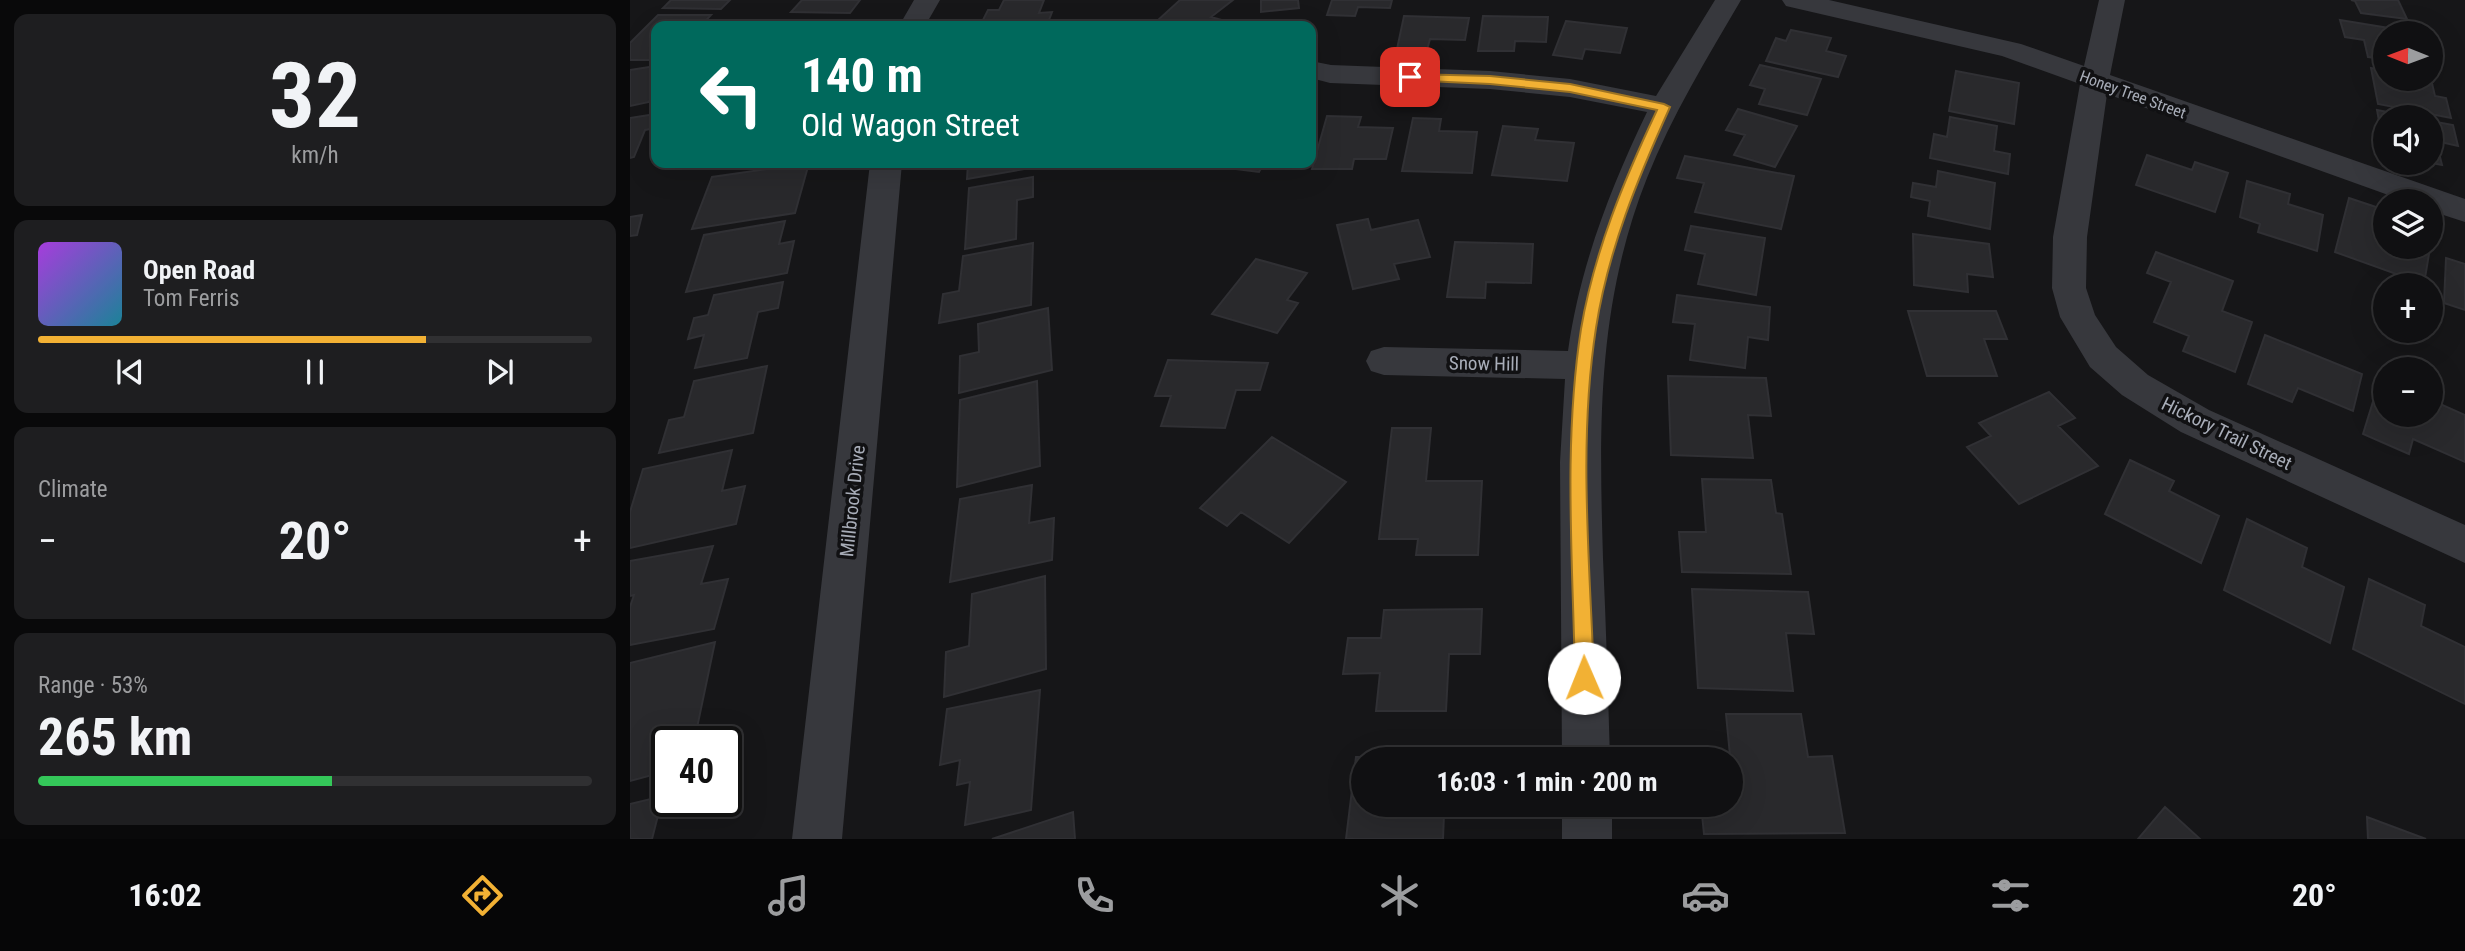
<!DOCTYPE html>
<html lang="en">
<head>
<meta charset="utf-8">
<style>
	body { margin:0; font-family:"Roboto Condensed",sans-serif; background:#1e1e20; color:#f1f3f6; height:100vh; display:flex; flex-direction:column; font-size:26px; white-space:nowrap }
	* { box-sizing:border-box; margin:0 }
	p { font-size:23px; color:#9c9d9f }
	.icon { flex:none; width:38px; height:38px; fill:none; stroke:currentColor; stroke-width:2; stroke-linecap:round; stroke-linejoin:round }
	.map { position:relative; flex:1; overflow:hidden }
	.sheet { display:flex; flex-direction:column; gap:14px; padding:14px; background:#09090a; width:630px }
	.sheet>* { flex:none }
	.top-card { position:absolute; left:21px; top:21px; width:665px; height:147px; border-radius:14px; box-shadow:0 7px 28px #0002,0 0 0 2px #303032; background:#00695c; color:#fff; overflow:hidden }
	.needle { width:46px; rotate:271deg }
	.buttons { position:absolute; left:1743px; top:21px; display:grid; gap:14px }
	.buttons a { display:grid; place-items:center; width:70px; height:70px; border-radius:50%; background:#101012; box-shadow:0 7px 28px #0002,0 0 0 2px #303032; font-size:35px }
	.speed { position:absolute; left:21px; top:726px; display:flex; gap:14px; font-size:35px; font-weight:700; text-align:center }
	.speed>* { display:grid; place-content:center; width:91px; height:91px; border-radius:50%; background:#101012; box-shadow:0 7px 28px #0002,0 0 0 2px #303032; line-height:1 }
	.speed .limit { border:4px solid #111; border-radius:10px; background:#fff; color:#111 }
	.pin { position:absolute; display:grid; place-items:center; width:60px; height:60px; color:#fff; margin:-30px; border-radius:14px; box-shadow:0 4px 10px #0006 }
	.me { position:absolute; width:77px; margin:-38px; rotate:359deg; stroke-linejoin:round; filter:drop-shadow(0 0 5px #0008) }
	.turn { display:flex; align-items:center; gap:24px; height:147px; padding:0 35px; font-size:32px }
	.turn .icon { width:91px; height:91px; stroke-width:2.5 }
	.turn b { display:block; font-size:49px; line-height:60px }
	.big { font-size:52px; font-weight:700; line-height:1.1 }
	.sheet .card { flex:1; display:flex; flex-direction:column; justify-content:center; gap:10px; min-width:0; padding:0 24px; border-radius:14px; background:#1e1e20 }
	.sheet .dial { align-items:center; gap:0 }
	.dial b { font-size:91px; line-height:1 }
	.song { display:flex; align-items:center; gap:21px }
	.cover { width:84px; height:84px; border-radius:10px; background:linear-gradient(135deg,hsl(280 70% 55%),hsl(190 70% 35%)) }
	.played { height:7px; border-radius:4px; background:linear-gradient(90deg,#f2b134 70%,#303032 70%) }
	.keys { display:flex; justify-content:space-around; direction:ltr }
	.heat { display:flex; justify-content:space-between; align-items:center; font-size:38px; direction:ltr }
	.charge { height:10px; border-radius:5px; background:linear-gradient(90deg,#34c759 53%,#303032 0) }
	.trip { position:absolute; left:721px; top:747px; width:392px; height:70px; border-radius:35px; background:#101012; box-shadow:0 7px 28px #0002,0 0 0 2px #303032; font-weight:700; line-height:70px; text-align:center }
	.menu { display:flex; height:112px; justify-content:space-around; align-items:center; background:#060607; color:#9c9d9f }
	.menu .icon { width:49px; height:49px }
	.menu .active { color:#f2b134 }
	.menu b { font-size:32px; color:#f1f3f6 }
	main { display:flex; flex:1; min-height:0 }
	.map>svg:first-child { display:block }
</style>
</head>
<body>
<main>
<section class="sheet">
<div class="card dial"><b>32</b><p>km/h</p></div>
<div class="card">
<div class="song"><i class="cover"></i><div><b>Open Road</b><p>Tom Ferris</p></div></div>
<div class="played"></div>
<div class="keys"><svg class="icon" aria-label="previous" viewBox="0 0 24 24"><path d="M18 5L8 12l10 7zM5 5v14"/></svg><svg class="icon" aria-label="pause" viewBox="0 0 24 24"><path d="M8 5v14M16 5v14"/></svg><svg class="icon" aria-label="next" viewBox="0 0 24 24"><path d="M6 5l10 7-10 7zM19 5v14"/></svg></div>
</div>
<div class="card"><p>Climate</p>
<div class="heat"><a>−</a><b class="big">20°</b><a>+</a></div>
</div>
<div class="card"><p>Range · 53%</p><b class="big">265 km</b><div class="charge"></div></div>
</section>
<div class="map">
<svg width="1835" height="839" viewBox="0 0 1835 839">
	<rect width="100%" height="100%" fill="#161618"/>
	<path fill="#29292c" stroke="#303034" stroke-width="2" d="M41,0H100L91,9L33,8Z
		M172,0H230L220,13L161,12Z
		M374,0H414L409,13L422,12L417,25L350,26L358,10H369Z
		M550,0H603L581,17L595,21L589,26H546L527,21Z
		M631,0H668L669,8L631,12Z
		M702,0H762L760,8L728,7L725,16L697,15Z
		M1721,0H1768L1777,19L1731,13L1725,1Z
		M28,15H81L71,26H26V60H0V43Z
		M774,16L839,18L835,40L800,39L797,50L767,49Z
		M853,16L918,17L916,42L885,41L884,51H848Z
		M204,20L200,26H145L148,23Z
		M1710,20L1777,31L1778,33H1755V59L1738,57L1734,40L1715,37Z
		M936,21L997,28L990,53L955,49L952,59L923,55Z
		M1161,30L1201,38L1196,51L1216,56L1208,77L1136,61L1146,38L1156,41Z
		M1130,65L1191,79L1177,115L1129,104L1135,89L1120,85Z
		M26,66V84L19,102L0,106V70Z
		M1741,68L1755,70V79H1801L1805,96L1816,98L1821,118L1748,104Z
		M1326,71L1389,83L1384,124L1319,111Z
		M1108,109L1167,126L1145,167L1104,155L1115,135L1096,130Z
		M1747,110L1783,117H1755V153Z
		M26,114V128L15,130L4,157L0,158V118Z
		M697,116L731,117L728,127L763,128L756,159H724L722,169H682Z
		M1320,117L1367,126L1364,151L1380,154L1378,174L1300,158L1304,134L1317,137Z
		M783,118L811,119L809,131L847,132L842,173L772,171Z
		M1801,121L1823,125L1828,146L1806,141L1812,165L1801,163Z
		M873,126L908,129L905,140L944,143L937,181L862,175Z
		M1517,155L1562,170L1565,162L1598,173L1585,212L1506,185Z
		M1055,156L1164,176L1151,229L1065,212L1074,183L1047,178Z
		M179,163L165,213L62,229L82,177Z
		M338,163H395V169L337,179Z
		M600,163H634L629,172L597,168Z
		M1308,171L1365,183L1360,229L1298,216L1300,201L1281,197L1283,183L1306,187Z
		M403,177V197L387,200L386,239L335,249L339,188Z
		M1617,181L1660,194L1658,204L1693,215L1687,251L1628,232L1630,224L1610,217Z
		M1719,198L1755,210L1752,232L1755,233V247L1800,248L1794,284L1705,252Z
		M12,215L7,235L0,236V217Z
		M738,219L741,230L788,220L800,257L764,264L769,279L723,289L707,225Z
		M155,221L149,244L164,241L157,273L56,292L74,235Z
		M1061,226L1135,238L1126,295L1068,284L1075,254L1055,250Z
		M1283,234L1359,244L1363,277L1337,274L1338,292L1284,285Z
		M825,242L903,244L901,283L856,282L855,298L817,297Z
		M403,243L401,305L309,323L313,294L329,291L333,256Z
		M1526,252L1603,281L1592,311L1622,322L1605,372L1553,351L1559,336L1524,322L1541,282L1517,273Z
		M1816,258L1835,264V310L1814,303Z
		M626,259L677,273L657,300L668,303L647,333L582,314Z
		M153,282L148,308L128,312L117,358L65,368L74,335L58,339L64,318L78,315L84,295Z
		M1047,295L1140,307L1138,340L1118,337L1115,368L1060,360L1065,324L1043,322Z
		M418,308L422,370L329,393L330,356L349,352L348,324Z
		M1278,311H1366L1377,339H1354L1367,376H1297Z
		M1635,335L1732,374L1723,411L1668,388L1662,402L1618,384Z
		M538,360L638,363L630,390H606L595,428L531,426L541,396H525Z
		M137,366L123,433L29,453L39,420L54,417L64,381Z
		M1038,376L1136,378L1141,416L1118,415L1123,458L1041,455Z
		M1750,379L1755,381V415H1801V386L1814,392L1810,404L1835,415V462L1783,439L1779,454L1733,434Z
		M407,381L410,466L327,487L330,400Z
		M1419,392L1445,418L1428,426L1468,466L1389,504L1337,447L1361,436L1349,423Z
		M762,428H801L796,481H852L848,555H786L788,539H749Z
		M642,437L716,482L659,543L611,512L597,526L570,508Z
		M102,450L92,491L115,486L106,524L0,548V512L13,469Z
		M1500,460L1544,481L1539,491L1589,516L1571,563L1475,514Z
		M1072,479L1141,480L1146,513L1152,514L1161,574L1052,572L1049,532H1076Z
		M402,485L399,523L424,518L422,560L320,582L330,499Z
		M1617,519L1677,548L1672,567L1714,587L1700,643L1594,590Z
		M83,546L71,584L98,579L84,629L0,645V607L4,595L0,596V561Z
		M415,576L416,669L314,697L316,652L339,646L342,594Z
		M1739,579L1795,605L1791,626L1835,647V704L1723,649Z
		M1062,589L1178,592L1184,634L1156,633L1163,691L1068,688Z
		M852,609L850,654H819L816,711H746L750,673L713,674L718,638H751L754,610Z
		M85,642L64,742H37V771L0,781V663Z
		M410,690L401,810L335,825L340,782L327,785L330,760L310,765L317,709Z
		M1096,714H1171L1178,757L1202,756L1215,833L1074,834L1071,805H1101L1102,776Z
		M726,757H844V760H733V805H842L841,815L814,814L813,839H716Z
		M33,796L22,839H0V804Z
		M1535,807L1570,839H1508Z
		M443,812L445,839H362Z
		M1737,817L1796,839H1738Z"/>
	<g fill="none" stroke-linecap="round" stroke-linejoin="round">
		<path fill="#37383d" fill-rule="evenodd" d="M284,0H310L295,26H269Z
			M1085,0H1111C1077,58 1042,115 1017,178C967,304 969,425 973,558C976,625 978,692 980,760H932L930,462L935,379L754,375L741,371L736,361L741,351L754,347L938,351C950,266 980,189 1017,112L940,97L860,89L700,83L681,78V61L701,65L860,71L940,79L1026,96Z
			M1152,0H1199L1391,44L1454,66L1469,0H1495L1480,75L1835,199V222L1801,211V201H1775L1477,94L1457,237L1456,288L1465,315L1486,347L1518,375L1579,410L1835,525V563L1551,432L1492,395L1460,367L1430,317L1422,288L1423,237L1450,84L1372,56L1156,6Z
			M240,163H272L212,839H162Z
			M932,805H982V839H932Z"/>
	</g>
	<path fill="#f2b134" stroke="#9d7322" stroke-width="2" d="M780,74L860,76L940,84L1034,104L1040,107C1008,178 978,250 966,328C948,443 960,563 964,678L961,685L954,688L947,685L945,678C943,563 933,444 951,329C964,252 994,180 1027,110L940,92L860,84L776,80L774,77Z"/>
	<g text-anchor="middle" stroke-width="7" stroke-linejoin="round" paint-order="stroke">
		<g font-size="16" fill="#a8adb8" stroke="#111113">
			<text transform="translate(1503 94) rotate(20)" y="6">Honey Tree Street</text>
		</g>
		<g font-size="19" fill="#a8adb8" stroke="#111113">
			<text transform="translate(854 363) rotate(1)" y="7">Snow Hill</text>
			<text transform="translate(1597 433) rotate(26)" y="7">Hickory Trail Street</text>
			<text transform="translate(222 501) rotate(-84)" y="7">Millbrook Drive</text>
		</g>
	</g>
</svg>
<div class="buttons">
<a><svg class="needle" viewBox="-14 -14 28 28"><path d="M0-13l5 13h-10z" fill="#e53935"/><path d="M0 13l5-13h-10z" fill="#9c9d9f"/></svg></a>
<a><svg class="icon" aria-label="sound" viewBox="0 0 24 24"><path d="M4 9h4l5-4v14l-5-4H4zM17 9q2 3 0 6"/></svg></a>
<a><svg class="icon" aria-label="layers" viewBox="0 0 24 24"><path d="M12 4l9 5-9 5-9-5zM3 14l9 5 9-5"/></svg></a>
<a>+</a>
<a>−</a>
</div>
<div class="speed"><div class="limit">40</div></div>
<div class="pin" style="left:780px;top:77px;background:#d93025"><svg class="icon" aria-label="arrive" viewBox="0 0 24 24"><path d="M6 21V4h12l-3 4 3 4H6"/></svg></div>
<svg class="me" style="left:954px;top:678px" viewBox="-20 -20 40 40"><circle r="19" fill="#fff"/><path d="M0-13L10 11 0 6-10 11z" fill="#f2b134"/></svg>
<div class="trip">16:03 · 1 min · 200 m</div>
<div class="top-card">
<div class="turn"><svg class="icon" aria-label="left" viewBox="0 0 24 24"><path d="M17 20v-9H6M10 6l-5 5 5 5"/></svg><div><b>140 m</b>Old Wagon Street</div></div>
</div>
</div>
</main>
<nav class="menu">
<b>16:02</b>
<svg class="icon active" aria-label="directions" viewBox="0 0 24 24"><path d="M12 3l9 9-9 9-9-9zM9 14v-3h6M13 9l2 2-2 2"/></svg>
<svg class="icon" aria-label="music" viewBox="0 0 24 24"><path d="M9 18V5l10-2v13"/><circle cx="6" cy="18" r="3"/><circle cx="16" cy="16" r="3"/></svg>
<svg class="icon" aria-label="phone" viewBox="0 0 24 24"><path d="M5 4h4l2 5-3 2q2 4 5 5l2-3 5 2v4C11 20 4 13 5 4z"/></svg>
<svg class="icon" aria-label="climate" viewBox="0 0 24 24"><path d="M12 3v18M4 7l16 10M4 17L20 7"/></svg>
<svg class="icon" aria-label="car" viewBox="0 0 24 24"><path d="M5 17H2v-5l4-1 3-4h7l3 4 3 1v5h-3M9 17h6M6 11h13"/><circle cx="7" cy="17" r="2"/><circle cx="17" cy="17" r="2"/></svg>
<svg class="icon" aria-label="filters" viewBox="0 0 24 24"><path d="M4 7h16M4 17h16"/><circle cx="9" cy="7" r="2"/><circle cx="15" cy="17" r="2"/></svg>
<b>20°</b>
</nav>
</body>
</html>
